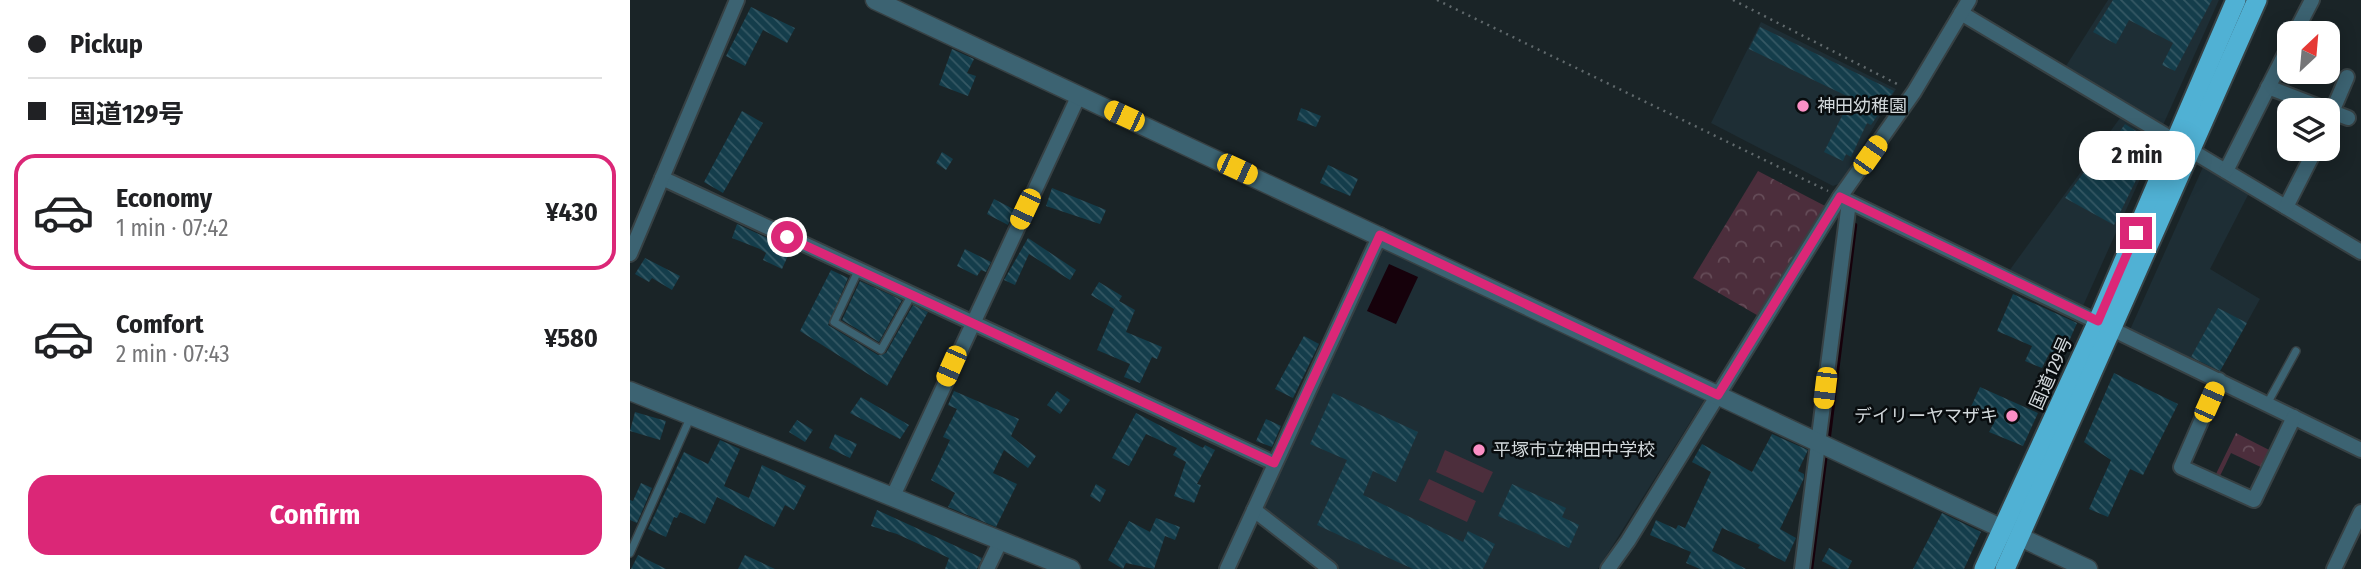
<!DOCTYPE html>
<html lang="en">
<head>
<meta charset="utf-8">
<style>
  :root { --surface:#fff; --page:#f2f2f2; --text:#202124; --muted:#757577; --line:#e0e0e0; --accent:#db2777 }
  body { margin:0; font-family:"Fira Sans Condensed","Noto Sans JP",sans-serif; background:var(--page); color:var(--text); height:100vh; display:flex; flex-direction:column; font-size:26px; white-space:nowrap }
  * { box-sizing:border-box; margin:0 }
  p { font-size:23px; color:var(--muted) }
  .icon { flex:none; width:38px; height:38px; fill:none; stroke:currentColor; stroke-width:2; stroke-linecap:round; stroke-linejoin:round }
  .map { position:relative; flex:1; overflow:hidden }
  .side { display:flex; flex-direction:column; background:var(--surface); width:630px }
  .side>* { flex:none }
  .top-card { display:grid; align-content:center; height:154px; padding:0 28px; background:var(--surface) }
  .needle { width:46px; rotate:26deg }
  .buttons { position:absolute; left:1647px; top:21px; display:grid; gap:14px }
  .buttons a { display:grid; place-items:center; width:63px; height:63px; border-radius:14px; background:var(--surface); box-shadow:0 4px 18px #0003; font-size:35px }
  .end { position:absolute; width:32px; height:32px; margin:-16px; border:9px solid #db2777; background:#fff; box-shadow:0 0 0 4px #fff }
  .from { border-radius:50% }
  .bubble { position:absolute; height:49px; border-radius:21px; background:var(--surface); box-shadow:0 4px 18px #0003; font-size:23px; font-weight:700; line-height:49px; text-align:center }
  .car { position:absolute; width:21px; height:42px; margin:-21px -10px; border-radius:9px; box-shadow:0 0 5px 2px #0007; background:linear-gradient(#f5c518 24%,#345 0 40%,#f5c518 0 76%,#345 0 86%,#f5c518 0) }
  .top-card b { display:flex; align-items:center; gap:24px; height:66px; font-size:26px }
  .top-card b+b { border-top:2px solid var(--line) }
  .top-card i { width:18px; height:18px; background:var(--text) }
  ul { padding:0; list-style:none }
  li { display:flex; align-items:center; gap:21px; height:116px; margin:0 14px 10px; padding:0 14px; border:4px solid transparent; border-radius:21px }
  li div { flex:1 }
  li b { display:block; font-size:26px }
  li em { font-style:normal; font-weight:700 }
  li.current { border-color:var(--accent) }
  li>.icon { width:63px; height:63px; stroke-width:1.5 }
  .primary-button { display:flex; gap:14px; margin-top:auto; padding:14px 28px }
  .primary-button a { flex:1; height:80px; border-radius:21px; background:var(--accent); color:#fff; font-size:28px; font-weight:700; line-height:80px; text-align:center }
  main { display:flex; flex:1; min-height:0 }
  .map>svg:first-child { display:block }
  .built { fill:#1e2e35 }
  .grass { fill:#4c2e3c }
  .park { fill:url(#park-crowns) }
  .water { fill:#16010b }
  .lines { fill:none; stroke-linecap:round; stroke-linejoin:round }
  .stream { stroke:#16010b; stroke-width:4.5 }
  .building { fill:url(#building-back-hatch) }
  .service-casing { stroke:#374144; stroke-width:10 }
  .minor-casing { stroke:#374144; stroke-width:18 }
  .tertiary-casing { stroke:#374144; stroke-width:21 }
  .trunk-casing { stroke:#374144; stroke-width:23 }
  .path { stroke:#60696c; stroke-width:2.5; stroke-dasharray:2 5; stroke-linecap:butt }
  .service { stroke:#3c6372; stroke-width:7 }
  .minor { stroke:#3c6372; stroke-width:14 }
  .tertiary { stroke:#3c6372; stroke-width:18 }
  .trunk { stroke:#50b1d4; stroke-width:19 }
  .route { stroke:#db2777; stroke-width:9 }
  .poi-dot { fill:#fb8fc5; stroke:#080c0e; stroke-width:2.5 }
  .labels { text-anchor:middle; stroke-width:5; stroke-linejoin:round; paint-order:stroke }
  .poi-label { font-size:18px; fill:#d2d8db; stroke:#080c0e; text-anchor:start }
  .street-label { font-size:18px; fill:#d2d8db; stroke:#080c0e }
</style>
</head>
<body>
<main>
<section class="side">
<div class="top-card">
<b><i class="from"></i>Pickup</b>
<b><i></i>国道129号</b>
</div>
<ul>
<li class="current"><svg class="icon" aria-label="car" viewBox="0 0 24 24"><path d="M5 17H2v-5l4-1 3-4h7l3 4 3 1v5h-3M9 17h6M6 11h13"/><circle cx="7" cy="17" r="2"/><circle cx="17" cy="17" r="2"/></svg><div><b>Economy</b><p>1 min · 07:42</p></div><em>¥430</em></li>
<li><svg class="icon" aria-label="car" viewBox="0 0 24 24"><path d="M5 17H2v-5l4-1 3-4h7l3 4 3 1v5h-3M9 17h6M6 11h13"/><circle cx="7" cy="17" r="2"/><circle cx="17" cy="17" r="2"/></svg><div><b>Comfort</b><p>2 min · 07:43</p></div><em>¥580</em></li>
</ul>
<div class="primary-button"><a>Confirm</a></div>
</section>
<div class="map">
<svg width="1731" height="569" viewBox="0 0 1731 569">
  <defs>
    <pattern id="park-crowns" width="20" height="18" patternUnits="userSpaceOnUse" patternTransform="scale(1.75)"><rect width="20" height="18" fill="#4c2e3c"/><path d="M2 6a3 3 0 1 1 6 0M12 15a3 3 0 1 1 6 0" fill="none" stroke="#654c58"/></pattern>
    <pattern id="building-back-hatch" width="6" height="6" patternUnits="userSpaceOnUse" patternTransform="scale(1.75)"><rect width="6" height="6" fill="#143d4b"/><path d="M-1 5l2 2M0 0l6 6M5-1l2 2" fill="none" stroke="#355864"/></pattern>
  </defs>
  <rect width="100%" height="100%" fill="#1a2427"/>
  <g class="built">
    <path d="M1478,0h111l-56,125 -97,-59z"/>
    <path d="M1131,22l135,67 -55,94 -8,3 -122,-63z"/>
    <path d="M1490,118l37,23 -74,165 -74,-35z"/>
    <path d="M1573,167l46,26 -39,76 50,30 -41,74 -90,-41z"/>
    <path d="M758,245l315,150 1,5 -106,169h-259l-77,-58v-11l119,-252z"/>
  </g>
  <g class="grass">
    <path d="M815,450l48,22 -10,21 -47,-21z"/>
    <path d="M799,479l47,22 -9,21 -48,-22z"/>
  </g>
  <g class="park">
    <path d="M1128,171l71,37 -67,110 -69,-40z"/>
    <path d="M1606,433l39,20 -8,17 -36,-17 -12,25 -4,-2z"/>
  </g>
  <path class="water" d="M759,264l29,13 -22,47 -29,-13z"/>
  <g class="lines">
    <g class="stream">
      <path d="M1198,443l27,-218"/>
      <path d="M1181,569l15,-117"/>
    </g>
  </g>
  <g class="building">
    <path d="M1483,0h99l-37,71 -13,-6 11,-22 -44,-23 -13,24 -23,-12z"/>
    <path d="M121,7l44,21 -8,15 -24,-13 -18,36 -19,-10z"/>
    <path d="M1130,27l134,64 -23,34 -4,-2 -16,34 -5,-3 -3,7 -19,-9 27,-54 -102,-49z"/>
    <path d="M322,49l22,10 -7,14 9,3 -8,20 -29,-11z"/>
    <path d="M671,108l20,8 -5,11 -19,-7z"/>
    <path d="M112,111l21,12 -40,70 -19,-11z"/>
    <path d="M1495,124l24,15 -14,28 6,3 -27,55 -49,-27 30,-41 5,3z"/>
    <path d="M312,152l11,7 -7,11 -10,-7z"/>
    <path d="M698,165l30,14 -8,17 -30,-13z"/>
    <path d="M422,188l54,22 -6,14 -54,-18z"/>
    <path d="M364,199l21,11 -7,15 -21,-11z"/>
    <path d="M107,224l54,25 -9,20 -19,-9 3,-7 -6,-4 -28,-11z"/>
    <path d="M398,238l48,32 -6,10 -41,-26 -14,31 -11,-5z"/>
    <path d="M335,249l26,13 -5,10 -5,-2 -4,6 -20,-10z"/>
    <path d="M15,258l35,18 -8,14 -20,-12 -3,4 -14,-8z"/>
    <path d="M201,270l17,8 -20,47 50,30 8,-2 27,-48 15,7 -41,74 -87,-55z"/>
    <path d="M230,281l42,19 -23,42 -37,-22z"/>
    <path d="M469,282l23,14 -3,5 16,9 -9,22 36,15 -5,12 -5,-2 -12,26 -16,-6 6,-13 -33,-14 19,-45 -2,4 -23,-14z"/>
    <path d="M1383,294l64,29 -15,34 -12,-5 -8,16 -17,-7 7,-15 -35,-15z"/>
    <path d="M1588,308l29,15 -27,48 -29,-14z"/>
    <path d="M674,336l15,8 -26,54 -18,-9z"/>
    <path d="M1484,373l64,31 -35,71 -13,-6 -22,48 -19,-8 22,-49 -27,-18z"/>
    <path d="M1350,387l58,26 -15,33 -34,-14 7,-13 -26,-10z"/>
    <path d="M324,391l65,28 -8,17 25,20 -8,12 -24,-18 -11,23 24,11 -21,43 -48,-20 7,-14 -24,-13 19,-40 -7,-3 14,-28 -9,-4z"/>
    <path d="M427,391l13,9 -10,14 -13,-9z"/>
    <path d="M703,393l85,39 -22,50 -23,-11 -10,24 100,47 5,-11 27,13 -12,25h-70l-96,-44 30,-65 -37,-16z"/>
    <path d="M231,397l48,28 -9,14 -50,-26z"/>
    <path d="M5,412l31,9 -6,19 -30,-9z"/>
    <path d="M506,413l67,35 2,-3 10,5 -18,34 4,1 -7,18 -20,-7 12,-34 -13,-7 4,-7 -31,-14 -17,32 -17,-8z"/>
    <path d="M636,419l15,7 -9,21 -16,-6z"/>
    <path d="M167,420l16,10 -8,12 -16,-10z"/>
    <path d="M205,434l22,10 -7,14 -21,-10z"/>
    <path d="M1142,434l36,16 -10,21 6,3v4l-24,51 16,9 -11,24 -27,-14 2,-3 -38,-17 -10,23 34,18h-46l-14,-6 5,-11 -41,-17 6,-15 20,9 2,-4 7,3 26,-56 -19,-10 10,-18 50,28z"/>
    <path d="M90,440l20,9 -16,37 25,12 13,-33 44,21 -12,24 -9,-5 -11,22 -57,-30 -12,27 -25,-12 -3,6 -3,-1 -8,20 -18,-8 36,-77 24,12z"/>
    <path d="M11,483l11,5 -15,35 -7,-3v-20l3,1z"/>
    <path d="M466,484l10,6 -6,12 -10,-6z"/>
    <path d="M882,484l54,24 -4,9 17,8 -10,23 -71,-32z"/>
    <path d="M247,510l105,48 -5,11h-32l4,-11 -52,-24 -26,-8z"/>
    <path d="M1312,513l39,19 -17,37h-51z"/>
    <path d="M526,518l24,9 -5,13 -10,-4 -11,33 -28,-6 -3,6 -15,-9 21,-39 21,11z"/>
    <path d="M1199,548l23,13 -4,8h-11l-15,-8z"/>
    <path d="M8,555l28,14h-35z"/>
    <path d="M115,555l30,14h-37z"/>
  </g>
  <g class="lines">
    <g class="service-casing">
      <g id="service">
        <path d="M228,271l-24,51 47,28 30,-54"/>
        <path d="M1637,404l29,-53"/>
        <path d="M0,553l61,-137"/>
      </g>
    </g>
    <g class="minor-casing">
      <g id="minor">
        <path d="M1331,13l400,239"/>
        <path d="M1665,33l17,-33"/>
        <path d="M1638,87l80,31"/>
        <path d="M1702,112l15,-35"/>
        <path d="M1596,171l63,-125"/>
        <path d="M32,178l612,285"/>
        <path d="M1210,197l521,253"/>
        <path d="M1656,207l27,-53"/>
        <path d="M0,254l107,-254"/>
        <path d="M1589,380l-38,87 73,33 40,-83"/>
        <path d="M263,496l186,-401"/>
        <path d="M624,510l76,59"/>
        <path d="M357,569l14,-29"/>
        <path d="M597,569l153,-334"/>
        <path d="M978,569l20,-28 212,-344 74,-105 55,-92"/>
        <path d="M1172,569l47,-367"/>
        <path d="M1704,569l27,-57"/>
      </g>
    </g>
    <g class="tertiary-casing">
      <g id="tertiary">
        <path d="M245,0l1213,569"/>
        <path d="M0,391l441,178"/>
      </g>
    </g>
    <g class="trunk-casing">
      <g id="trunk">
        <path d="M1354,569l114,-248 138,-321"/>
        <path d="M1375,569l252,-569"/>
      </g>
    </g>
    <g class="path">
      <path d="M807,0l391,191"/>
      <path d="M1103,0l168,86"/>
    </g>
    <use href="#service" class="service"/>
    <use href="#minor" class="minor"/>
    <use href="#tertiary" class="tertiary"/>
    <use href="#trunk" class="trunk"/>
  </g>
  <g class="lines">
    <path class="route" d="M157,237l487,226 106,-228 338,160 122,-198 258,124 38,-88"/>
  </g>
  <g class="poi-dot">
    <circle cx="1173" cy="106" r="7"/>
    <circle cx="1382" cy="416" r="7"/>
    <circle cx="849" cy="450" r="7"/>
  </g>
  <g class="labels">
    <g class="poi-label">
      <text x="1187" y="112">神田幼稚園</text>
      <text x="1368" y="422" text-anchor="end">デイリーヤマザキ</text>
      <text x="863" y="456">平塚市立神田中学校</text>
    </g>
    <g class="street-label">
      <text transform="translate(1421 373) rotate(-66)" y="6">国道129号</text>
    </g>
  </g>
</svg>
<div class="buttons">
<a><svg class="needle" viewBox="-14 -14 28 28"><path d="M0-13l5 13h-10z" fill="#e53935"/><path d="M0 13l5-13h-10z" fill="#757577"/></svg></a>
<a><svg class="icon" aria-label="layers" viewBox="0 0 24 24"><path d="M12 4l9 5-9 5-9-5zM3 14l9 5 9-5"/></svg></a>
</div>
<i class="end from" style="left:157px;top:237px"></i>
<i class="end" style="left:1506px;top:233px"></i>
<div class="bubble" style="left:1449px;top:131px;width:116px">2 min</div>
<i class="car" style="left:494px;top:116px;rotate:295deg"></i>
<i class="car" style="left:1240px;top:155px;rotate:35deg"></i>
<i class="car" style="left:607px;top:169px;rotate:115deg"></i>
<i class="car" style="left:395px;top:209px;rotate:205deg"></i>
<i class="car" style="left:321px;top:366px;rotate:204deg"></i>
<i class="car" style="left:1195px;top:388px;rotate:187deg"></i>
<i class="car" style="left:1579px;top:402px;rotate:24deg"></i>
</div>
</main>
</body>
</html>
